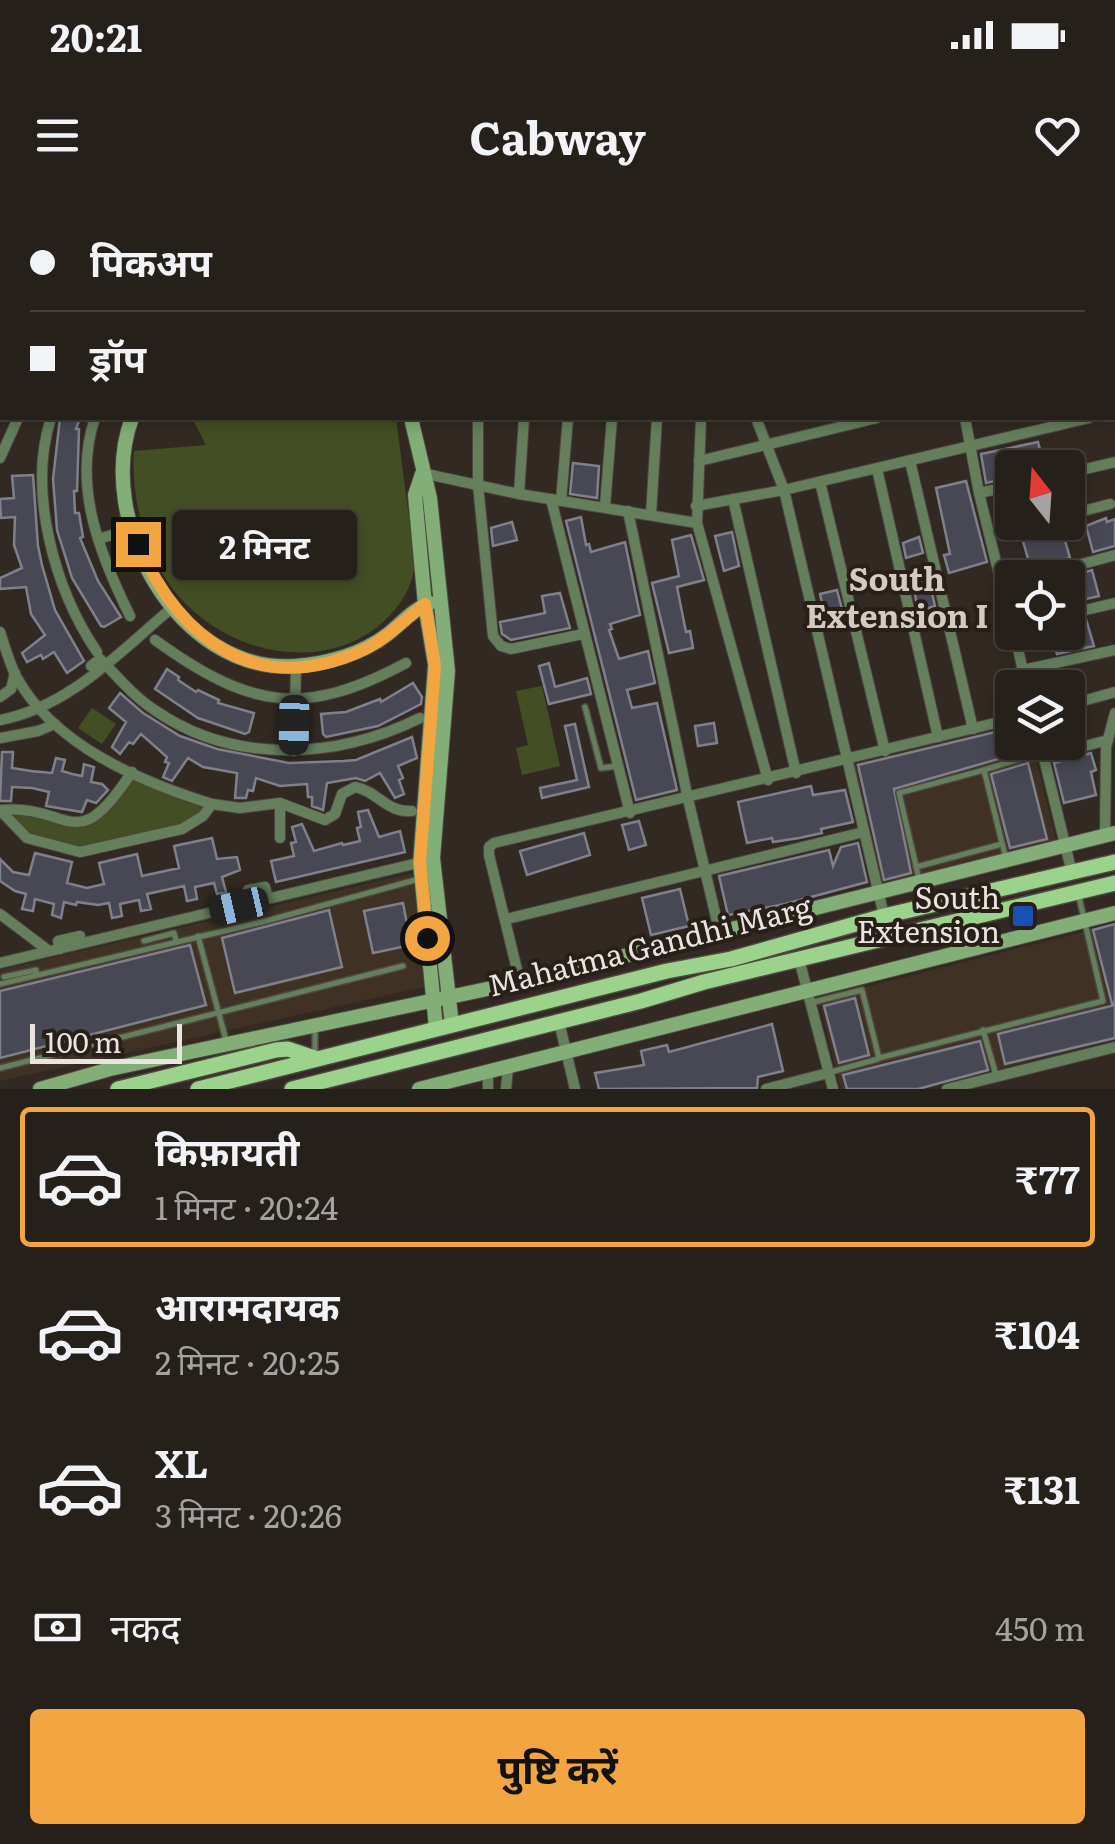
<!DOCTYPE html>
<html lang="hi">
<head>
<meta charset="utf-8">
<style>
  :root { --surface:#26201a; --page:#322d27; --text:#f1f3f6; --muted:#a4a3a2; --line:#423e39; --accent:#f2a540 }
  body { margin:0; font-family:Literata,"Noto Sans Devanagari",serif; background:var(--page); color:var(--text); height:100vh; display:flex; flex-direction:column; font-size:38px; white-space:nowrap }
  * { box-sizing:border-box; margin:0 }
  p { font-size:32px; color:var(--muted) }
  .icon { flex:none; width:55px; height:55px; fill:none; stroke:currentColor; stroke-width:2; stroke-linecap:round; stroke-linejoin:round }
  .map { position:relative; height:889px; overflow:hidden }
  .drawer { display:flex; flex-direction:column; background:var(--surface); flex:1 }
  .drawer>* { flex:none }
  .hud { position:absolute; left:0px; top:0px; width:1115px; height:220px; box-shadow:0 5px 15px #0003,0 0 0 2px var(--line); display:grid; align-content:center; height:220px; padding:0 30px; background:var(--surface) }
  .needle { width:65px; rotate:343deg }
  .fabs { position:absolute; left:995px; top:250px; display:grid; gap:20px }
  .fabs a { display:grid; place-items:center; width:90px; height:90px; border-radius:10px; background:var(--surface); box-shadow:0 5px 15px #0003,0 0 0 2px var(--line); font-size:50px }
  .scale { position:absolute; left:30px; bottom:25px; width:152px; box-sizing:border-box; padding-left:10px; border:5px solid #e9e4df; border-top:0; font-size:28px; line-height:35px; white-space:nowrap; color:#e9e4df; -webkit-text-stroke:8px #282018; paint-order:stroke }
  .end { position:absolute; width:45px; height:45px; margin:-22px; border:12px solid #f2a540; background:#111; box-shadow:0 0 0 5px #111 }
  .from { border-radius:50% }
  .bubble { position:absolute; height:70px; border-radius:10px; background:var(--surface); box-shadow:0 5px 15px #0003,0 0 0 2px var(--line); font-size:32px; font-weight:700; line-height:70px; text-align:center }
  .car { position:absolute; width:30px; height:60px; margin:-30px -15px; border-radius:12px; box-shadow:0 0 8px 2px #0007; background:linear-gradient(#222 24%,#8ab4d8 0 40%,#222 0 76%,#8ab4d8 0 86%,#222 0) }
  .hud b { display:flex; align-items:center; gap:35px; height:95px; font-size:38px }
  .hud b+b { border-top:2px solid var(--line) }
  .hud i { width:25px; height:25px; background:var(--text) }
  ul { padding:18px 0 0; list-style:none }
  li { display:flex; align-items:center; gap:30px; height:140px; margin:0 20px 15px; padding:0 10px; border:5px solid transparent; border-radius:10px }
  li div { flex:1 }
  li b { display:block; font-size:38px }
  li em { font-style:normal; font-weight:700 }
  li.selected { border-color:var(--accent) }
  li>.icon { width:90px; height:90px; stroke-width:1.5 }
  .pay { display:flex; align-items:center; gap:25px; height:110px; padding:0 30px; font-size:38px }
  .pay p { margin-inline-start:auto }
  .cta { display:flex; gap:20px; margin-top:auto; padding:20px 30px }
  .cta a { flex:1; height:115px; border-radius:10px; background:var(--accent); color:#111; font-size:40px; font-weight:700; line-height:115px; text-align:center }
  .status { display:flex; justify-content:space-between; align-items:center; height:70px; padding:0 50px; background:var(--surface); direction:ltr }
  .status svg { height:28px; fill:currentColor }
  header { display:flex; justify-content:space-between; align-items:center; height:130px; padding:0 30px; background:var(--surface); font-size:45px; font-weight:700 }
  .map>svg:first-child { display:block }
  .built { fill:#3f3225 }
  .green { fill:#444e24 }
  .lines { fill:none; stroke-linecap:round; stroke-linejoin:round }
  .stream { stroke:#194c58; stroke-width:2.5 }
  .building { fill:#484854; stroke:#7f808c; stroke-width:2.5 }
  .lane-casing { stroke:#4f4840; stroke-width:8 }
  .street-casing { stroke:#4f4840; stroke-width:12 }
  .secondary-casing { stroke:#4f4840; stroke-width:16 }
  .primary-casing { stroke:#4f4840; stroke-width:18 }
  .highway-casing { stroke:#4f4840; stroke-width:20 }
  .lane { stroke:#657f5d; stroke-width:5 }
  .street { stroke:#657f5d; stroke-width:10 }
  .secondary { stroke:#84ae78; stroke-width:14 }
  .primary { stroke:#9cd38c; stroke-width:15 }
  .highway { stroke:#b1f49f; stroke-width:18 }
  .route { stroke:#f2a540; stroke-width:12 }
  .transit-dot { fill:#1a4fb4; stroke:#282018; stroke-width:4 }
  .labels { text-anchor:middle; stroke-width:8; stroke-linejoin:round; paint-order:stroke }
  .poi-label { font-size:30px; fill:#e9e4df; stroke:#282018; text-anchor:end }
  .street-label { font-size:30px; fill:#e9e4df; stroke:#282018 }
  .neighbourhood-label { font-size:32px; font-weight:bold; fill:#d5cac0; stroke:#282018 }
</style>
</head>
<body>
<div class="status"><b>20:21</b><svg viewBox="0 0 49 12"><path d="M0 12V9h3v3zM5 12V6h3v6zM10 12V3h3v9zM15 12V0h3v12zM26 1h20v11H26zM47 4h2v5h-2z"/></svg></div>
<header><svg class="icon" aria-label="menu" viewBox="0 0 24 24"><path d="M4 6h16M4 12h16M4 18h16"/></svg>Cabway<svg class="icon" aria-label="heart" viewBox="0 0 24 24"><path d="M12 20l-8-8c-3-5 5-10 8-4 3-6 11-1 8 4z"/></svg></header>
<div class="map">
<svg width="1115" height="889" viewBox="0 0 1115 889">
  <rect width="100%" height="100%" fill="#322a22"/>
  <g class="built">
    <path d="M1012,525v17l20,1 24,98 -178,43 -27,-120z"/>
    <path d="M414,673l10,114 -424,94v-111z"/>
    <path d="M1115,724v116l-197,49h-77l-22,-90z"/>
  </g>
  <g class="green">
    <path d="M676,0h167l2,2h-167z"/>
    <path d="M192,218h204l19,147c-4,27 -18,46 -39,63 -64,48 -158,21 -204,-40 -28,-38 -41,-91 -38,-137l72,-6z"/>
    <path d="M542,486l18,80 -38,9 -6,-27 12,-3 -12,-54z"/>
    <path d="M92,508l24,16 -14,20 -24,-16z"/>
    <path d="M134,576l74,31 -28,18 -102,24 -52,-16 -19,-21 75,15 16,-8z"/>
  </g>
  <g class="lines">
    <path class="stream" d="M0,144l2,-4"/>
  </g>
  <g class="building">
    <path d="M60,218h20l-4,11h3l-2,62h-3l1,22h4l4,24 -3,1 18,43 23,36 -17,10 -3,-1 -29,-48 -15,-48 -4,-51z"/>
    <path d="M1038,242l7,26h-33v9l-26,6 -5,-29z"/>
    <path d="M573,263l26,3 -2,32 -27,-4z"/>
    <path d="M33,275l5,71 4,19 13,45 29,51 -17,12 -13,-21 -11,7 -2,-4 -14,7 -5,-9 23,-18 -14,-21 -5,-27 -26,2v-11l22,-10 -8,-23 1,-28 -14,1 -1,-19 14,-1 -2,-22z"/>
    <path d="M966,281l21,81 -38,11 -5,-18 6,-1 -14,-66z"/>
    <path d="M581,317l5,28 3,-1 2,8 34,-10 15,73 -30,9 2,5 -3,1 10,29 29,-8 7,32 -28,7 5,18 25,-5 20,87 -41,10 -70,-279z"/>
    <path d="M1106,318l1,4 8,-3v27l-22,6 -7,-26z"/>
    <path d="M512,322l5,18 -24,6 -2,-18z"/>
    <path d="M1062,330l8,28 -39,11 -9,-31z"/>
    <path d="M732,332l7,34 -15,5 -9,-35z"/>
    <path d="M691,335l13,45 -27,7 9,45 4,-1 3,17 -24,5 -17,-70 27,-7 -7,-36z"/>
    <path d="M919,337l4,16 -17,5 -3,-15z"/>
    <path d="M1092,370l7,26 -13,3 -7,-25z"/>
    <path d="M927,371l8,35 -17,6 -6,-35z"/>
    <path d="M837,390l5,19 -18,3 -4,-18z"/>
    <path d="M560,393l10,35 -59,12 -9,-6 -2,-12 45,-9 -3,-17z"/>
    <path d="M1086,419l8,27 -37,8 -8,-22h19v-9z"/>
    <path d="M549,463l6,24 32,-9 4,16 -42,10 -10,-38z"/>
    <path d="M167,469l12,8 -1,3 18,12 2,-2 21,10 -1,3 36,10 -5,19 -4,2 -47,-16 -43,-29z"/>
    <path d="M413,483l9,14 -1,7 -43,22 -52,11 -3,-3 -2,-20 25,-2 34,-13 1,3z"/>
    <path d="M120,493l23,20 37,23 37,13 72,14 55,-2 12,-1 56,-23 5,21 -19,8 5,12 -4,2 5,14 -9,4 -15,-25 -15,8 -9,-3 -29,5 -4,27 -11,-4v-9h-4l-1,-13 -27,2 -24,-8 -3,13 -5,-1 -2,8h-11l2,-25 -34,-6 -15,-9 -16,23 -9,-4 6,-14 -4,-1 2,-5 -26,-23 -8,10 -4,-2 -9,12 -8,-7 14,-25 -17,-14z"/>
    <path d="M714,523l3,20 -19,3 -3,-20z"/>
    <path d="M575,524l14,63 -47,11 -2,-10 37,-8 -12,-54z"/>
    <path d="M1012,528v14h12l2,9 -132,38 17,84 -27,7 -26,-115z"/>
    <path d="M2,552h11l-1,16 19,3 21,2 4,-15 9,2 -3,11 10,3 10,2 2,-12 10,3 -3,15 11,2 6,6 -12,13 -9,-3 -5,12 -36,-6 3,-14 -17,-4 -20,-1 -1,14h-11z"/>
    <path d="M1091,553l5,17 -5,2 5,23 -32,8 -10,-40z"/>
    <path d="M1028,563l19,76 -37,9 -19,-74z"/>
    <path d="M811,586l2,9 32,-5 8,32 -32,7 1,4 -23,5 -26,4 -1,-4 -25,5 -9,-41z"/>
    <path d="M368,610l11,27 21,-6 5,21 -129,30 -5,-21 23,-5 -3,-13 5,-1 -4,-15 10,-3 12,27 28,-8 1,2 17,-4 -3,-13 4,-1 -3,-15z"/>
    <path d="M639,621l7,24 -17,5 -7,-25z"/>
    <path d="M584,633l6,22 -63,20 -7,-24z"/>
    <path d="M212,638l5,21 20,-2 3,13 -18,7 4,15 -9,2 -3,-11 -19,4 2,12 -10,2 -3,-15 -37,8 4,15 -10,2 -2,-11 -10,2 -9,2 2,12 -10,2 -3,-15 -11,2 -21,-3 -1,3 -12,-3 -3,16 -9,-3 2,-11 -19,-5 -2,12 -11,-2 4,-15 -11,-3 -15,-10v-22l13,13 16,3 6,-22 37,9 -5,21 20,5 17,-4 -5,-21 38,-9 5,22 37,-8 -5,-22z"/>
    <path d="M858,643l9,39 -82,22 -57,11 -9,-39 110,-26 4,16 8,-19z"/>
    <path d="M680,689l9,37 -38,9 -9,-37z"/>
    <path d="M403,703l8,42 -38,8 -9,-42z"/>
    <path d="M329,710l13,57 -107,26 -13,-55z"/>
    <path d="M1115,724v79l-3,1 -19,-74z"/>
    <path d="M190,745l16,60 -206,53v-67z"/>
    <path d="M855,798l14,57 -30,8 -15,-57z"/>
    <path d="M1115,805v33l-110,26 -7,-30z"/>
    <path d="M772,824l11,47 -25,6 -1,11 -158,1 -4,-16 49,-8 -3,-14 26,-6 2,7z"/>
    <path d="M980,841l8,29 -70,19h-71l-4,-14z"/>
  </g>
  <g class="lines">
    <g class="lane-casing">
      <g id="lane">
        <path d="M194,2l2,-2"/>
        <path d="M585,507l16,61 17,-2"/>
        <path d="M984,570l58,-18"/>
        <path d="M916,667l86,-23"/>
        <path d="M919,679l-20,-86 85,-23 22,89"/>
        <path d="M198,736l29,108"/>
        <path d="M144,741l30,-8 2,8"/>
        <path d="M4,777l32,-7 1,5"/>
        <path d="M0,784l266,-63 153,-42"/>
        <path d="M810,803l52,-13 17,68 224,-57 -24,-104"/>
        <path d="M983,830l13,45"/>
        <path d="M315,855v-29"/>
        <path d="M0,868l403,-102"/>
        <path d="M831,872l47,-13"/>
      </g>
    </g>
    <g class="street-casing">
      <g id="street">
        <path d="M453,0v2"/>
        <path d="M572,0l2,2"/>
        <path d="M617,0l2,2"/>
        <path d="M663,0l1,2"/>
        <path d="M846,0l1,2"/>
        <path d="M887,0l2,2"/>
        <path d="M945,0l3,2"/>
        <path d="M509,2v-2"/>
        <path d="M1112,136h3"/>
        <path d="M1112,212h3"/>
        <path d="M51,218c-24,74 4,172 46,234"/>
        <path d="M95,218c-23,67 5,137 35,198"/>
        <path d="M478,218v67l15,151 8,10 10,3 72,-15"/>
        <path d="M701,218l-4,105 71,257"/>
        <path d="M756,218l28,72 100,426"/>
        <path d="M965,218l14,75 33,134"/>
        <path d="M0,258l18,-40"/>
        <path d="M699,261l178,-43"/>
        <path d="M910,261l63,268"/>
        <path d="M877,269l61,268"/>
        <path d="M422,273l97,21 178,29"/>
        <path d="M1068,273l47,-11"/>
        <path d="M820,282l65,269"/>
        <path d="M979,293l33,-7"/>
        <path d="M519,294l5,-76"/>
        <path d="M551,299l79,314"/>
        <path d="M733,299l63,274"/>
        <path d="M561,301l7,-83"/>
        <path d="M605,306l7,-88"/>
        <path d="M696,306l88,-16 305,-72"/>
        <path d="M628,311l60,288 32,135"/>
        <path d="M651,314l6,-96"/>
        <path d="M1068,315l42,-11"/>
        <path d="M990,334l46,-12"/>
        <path d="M98,339l35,-10"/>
        <path d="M1031,378l84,-23"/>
        <path d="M1068,414l47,-11"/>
        <path d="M0,432c5,15 9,30 16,44 37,69 125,106 196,128l-9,12 -21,13 -102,23 -53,-14 -27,-28"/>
        <path d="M1014,432l13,56"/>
        <path d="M155,440c93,67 147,79 251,23"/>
        <path d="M91,466l9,-7c18,18 34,38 56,52 79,54 181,48 264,7"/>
        <path d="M1023,470l92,-20"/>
        <path d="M0,497l11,-8 4,-16"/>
        <path d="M1068,505l47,-13"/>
        <path d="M0,520c70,-13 120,-69 173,-113"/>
        <path d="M0,538l38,-7 17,-7"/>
        <path d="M1040,542l32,131"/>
        <path d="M294,551l2,-85"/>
        <path d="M1043,557l65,-17"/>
        <path d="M280,603v35"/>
        <path d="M212,604l28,4 40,-5 45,17 10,-6 7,-20 13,-7c23,4 31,26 57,24"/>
        <path d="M1,610c72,-6 73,50 131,-38"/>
        <path d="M1105,635l1,-88 9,-34"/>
        <path d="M248,690l17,-3 3,12"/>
        <path d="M0,714l49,37"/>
        <path d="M507,719l357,-87"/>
        <path d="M60,749l-2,-8 22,-5"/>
        <path d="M799,759l34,130"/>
        <path d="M0,763l422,-101"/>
        <path d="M520,782l-31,-127v-8l5,-4 518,-124"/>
        <path d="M559,822l16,67"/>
        <path d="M488,873v16"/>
        <path d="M506,889l2,-21"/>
        <path d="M766,889l62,-16"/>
        <path d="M947,889l168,-42"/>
      </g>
    </g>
    <g class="secondary-casing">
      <g id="secondary">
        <path d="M34,2l2,-2"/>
        <path d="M48,2l2,-2"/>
        <path d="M117,2l2,-2"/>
        <path d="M0,62l2,-5"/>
        <path d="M132,218c-38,102 46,256 163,248 32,-2 67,-12 93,-32 14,-11 25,-25 42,-31"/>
        <path d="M411,218l19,80 18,173 -15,187 19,167"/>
        <path d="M422,274l-7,21 10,110 10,60 -15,198 16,165"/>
        <path d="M40,889l70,-20 410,-87 595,-149"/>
        <path d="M419,889l696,-176"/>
      </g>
    </g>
    <g class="primary-casing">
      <g id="primary">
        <path d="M118,889l158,-39 12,-1 27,9"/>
        <path d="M198,889l469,-118 64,-12 153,-43 231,-54"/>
        <path d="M292,889l349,-88 63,-19 411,-99"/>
      </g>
    </g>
    <g class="highway-casing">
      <g id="highway">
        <path d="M74,2l2,-2"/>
        <path d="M90,2l2,-2"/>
        <path d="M0,102l2,-3"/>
        <path d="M0,124l2,-3"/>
      </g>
    </g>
    <use href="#lane" class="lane"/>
    <use href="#street" class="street"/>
    <use href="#secondary" class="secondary"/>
    <use href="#primary" class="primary"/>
    <use href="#highway" class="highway"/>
  </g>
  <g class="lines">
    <path class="route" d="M138,344c42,96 119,155 225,106 23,-11 41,-30 62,-46l10,62 -15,196 7,76"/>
  </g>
  <rect class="transit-dot" x="1011" y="704" width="24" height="24" rx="5"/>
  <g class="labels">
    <g class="poi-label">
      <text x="1000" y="709">South<tspan x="1000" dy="34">Extension</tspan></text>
    </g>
    <g class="street-label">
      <text transform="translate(650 747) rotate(-14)" y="10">Mahatma Gandhi Marg</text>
    </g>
    <g class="neighbourhood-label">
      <text x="897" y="391">South<tspan x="897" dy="37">Extension I</tspan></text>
    </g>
  </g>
</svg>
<div class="fabs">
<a><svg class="needle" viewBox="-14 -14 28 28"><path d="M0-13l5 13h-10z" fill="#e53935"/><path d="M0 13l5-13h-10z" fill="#a4a3a2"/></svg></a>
<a><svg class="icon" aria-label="locate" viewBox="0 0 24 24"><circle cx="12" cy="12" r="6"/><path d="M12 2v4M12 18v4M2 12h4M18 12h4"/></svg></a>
<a><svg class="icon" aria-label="layers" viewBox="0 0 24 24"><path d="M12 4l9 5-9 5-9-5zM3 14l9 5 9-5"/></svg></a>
</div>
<div class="scale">100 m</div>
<i class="end from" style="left:427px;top:738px"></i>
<i class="end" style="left:138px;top:344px"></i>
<div class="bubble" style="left:172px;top:310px;width:185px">2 मिनट</div>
<i class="car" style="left:294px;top:525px;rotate:181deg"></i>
<i class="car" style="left:239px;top:706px;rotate:257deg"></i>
<div class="hud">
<b><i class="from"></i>पिकअप</b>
<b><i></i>ड्रॉप</b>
</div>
</div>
<section class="drawer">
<ul>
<li class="selected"><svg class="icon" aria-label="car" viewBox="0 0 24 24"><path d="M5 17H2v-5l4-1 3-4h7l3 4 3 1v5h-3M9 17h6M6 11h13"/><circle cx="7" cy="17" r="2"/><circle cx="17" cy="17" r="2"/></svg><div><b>किफ़ायती</b><p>1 मिनट · 20:24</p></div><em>₹77</em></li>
<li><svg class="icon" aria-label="car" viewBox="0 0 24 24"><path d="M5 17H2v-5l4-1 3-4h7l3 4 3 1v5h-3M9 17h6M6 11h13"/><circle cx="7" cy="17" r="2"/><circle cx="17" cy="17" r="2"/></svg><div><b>आरामदायक</b><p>2 मिनट · 20:25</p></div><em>₹104</em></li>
<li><svg class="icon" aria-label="car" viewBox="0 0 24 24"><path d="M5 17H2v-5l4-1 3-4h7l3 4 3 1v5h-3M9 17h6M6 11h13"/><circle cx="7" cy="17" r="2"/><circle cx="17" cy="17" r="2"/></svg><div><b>XL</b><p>3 मिनट · 20:26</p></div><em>₹131</em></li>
</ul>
<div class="pay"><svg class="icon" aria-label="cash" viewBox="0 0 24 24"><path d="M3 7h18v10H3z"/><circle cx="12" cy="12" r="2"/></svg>नकद<p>450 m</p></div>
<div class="cta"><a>पुष्टि करें</a></div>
</section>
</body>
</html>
